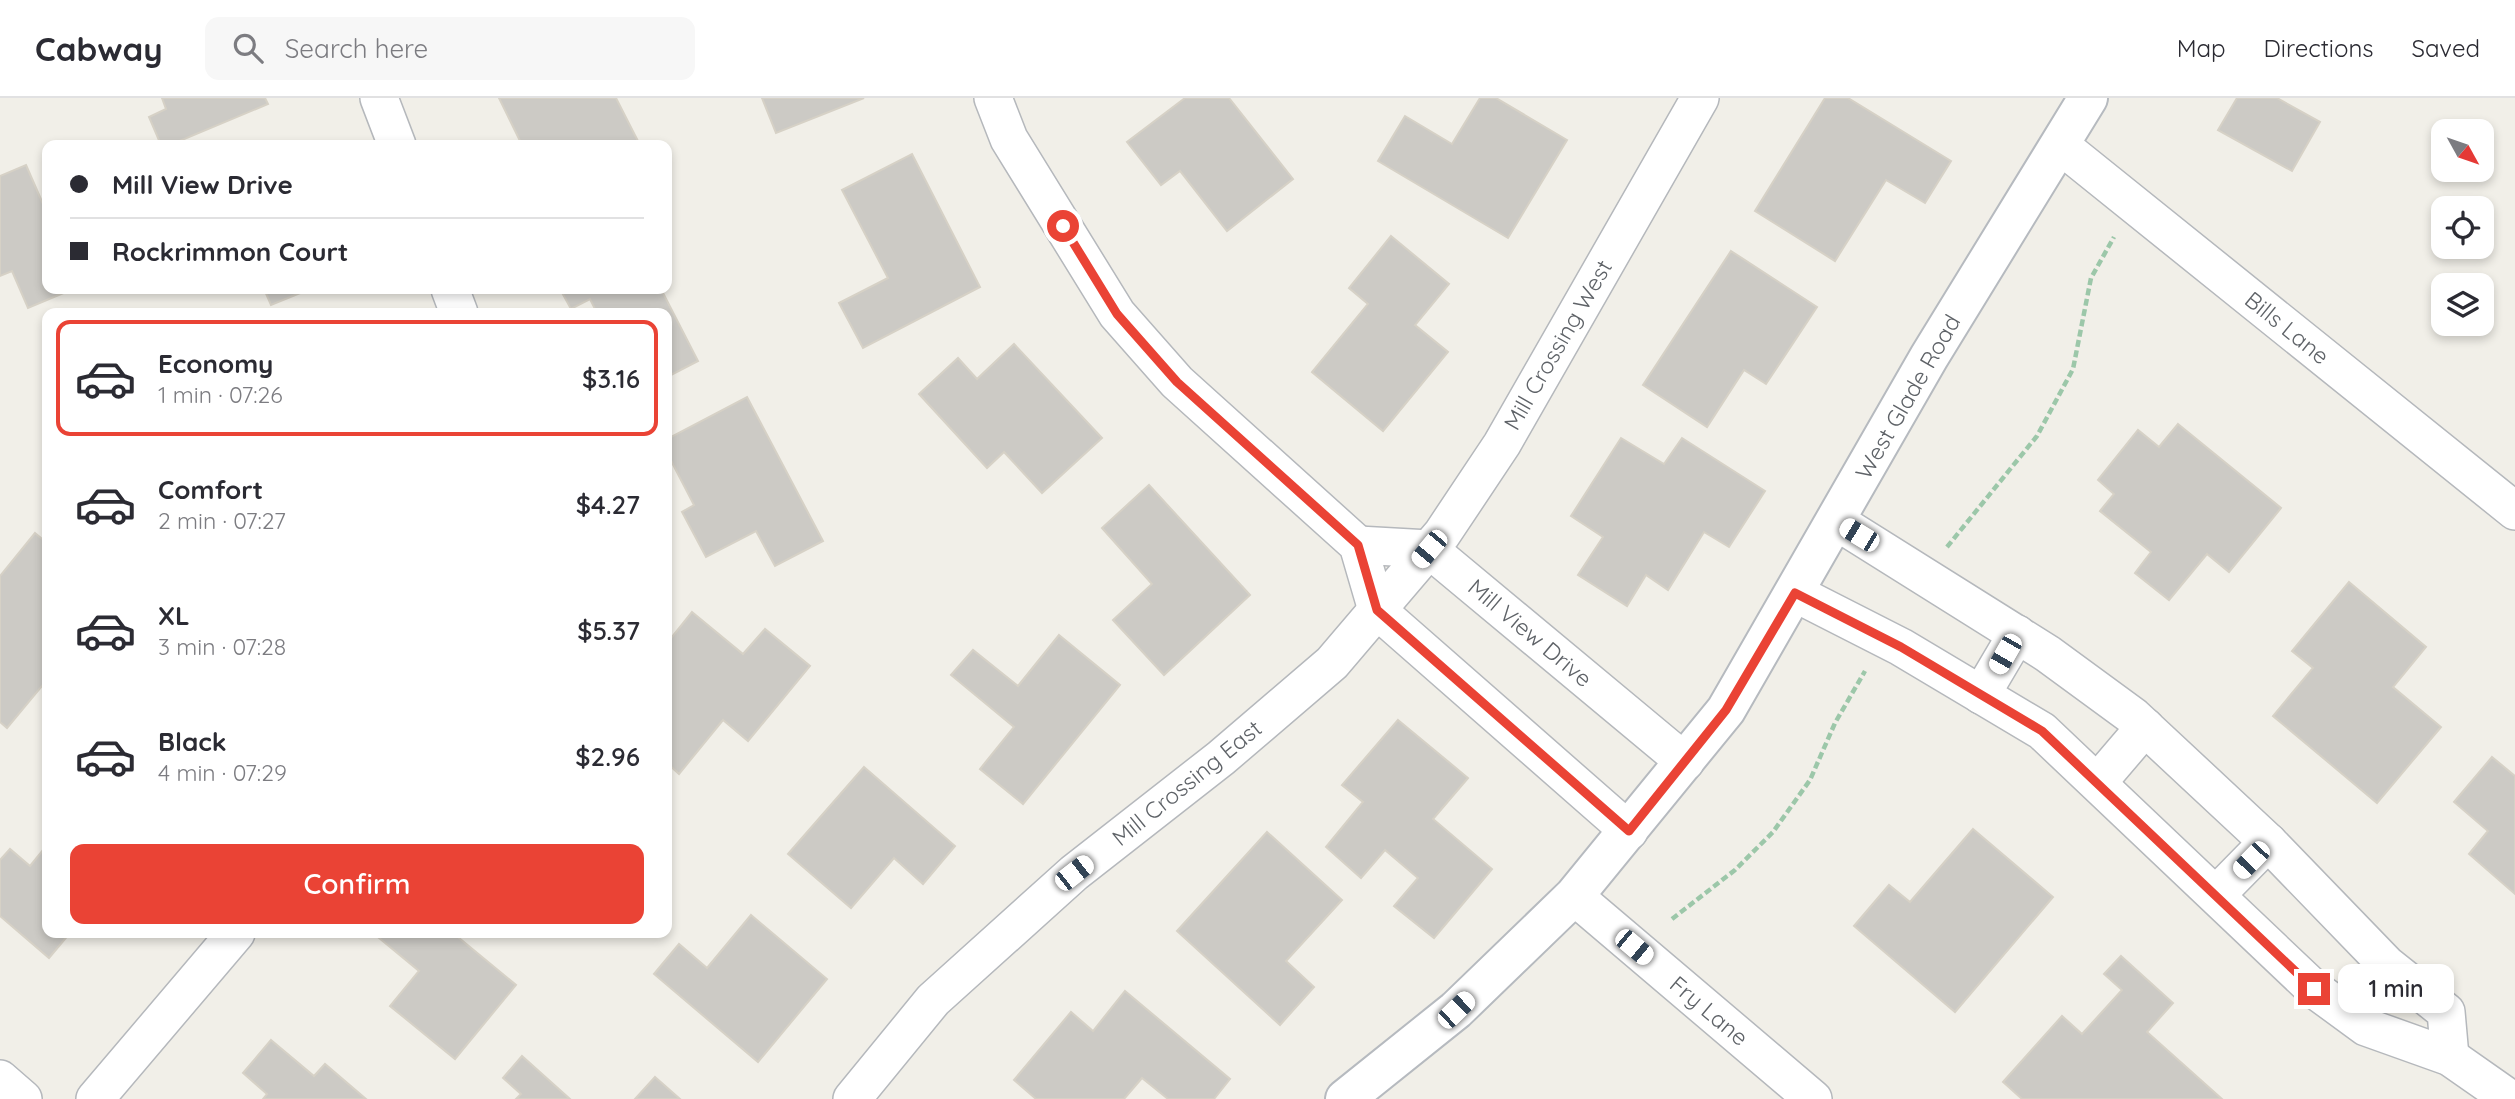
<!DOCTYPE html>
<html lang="en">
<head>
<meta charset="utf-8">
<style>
  :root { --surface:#fff; --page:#f7f7f7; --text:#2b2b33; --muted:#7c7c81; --line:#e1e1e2; --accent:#ea4335 }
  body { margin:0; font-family:Quicksand,sans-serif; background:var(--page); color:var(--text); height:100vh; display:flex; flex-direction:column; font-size:26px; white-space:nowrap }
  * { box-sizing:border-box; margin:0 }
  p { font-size:23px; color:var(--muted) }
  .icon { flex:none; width:38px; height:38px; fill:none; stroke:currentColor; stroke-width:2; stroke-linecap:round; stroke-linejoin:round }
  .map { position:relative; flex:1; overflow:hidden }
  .side { position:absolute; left:42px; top:210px; width:630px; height:630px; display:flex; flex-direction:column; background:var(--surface); border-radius:14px; box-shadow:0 4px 10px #0003 }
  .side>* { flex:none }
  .top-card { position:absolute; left:42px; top:42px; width:630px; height:154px; border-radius:14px; box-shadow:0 4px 10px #0003; display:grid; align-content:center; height:154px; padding:0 28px; background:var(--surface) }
  .needle { width:46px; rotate:130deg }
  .controls { position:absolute; left:2431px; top:21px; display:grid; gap:14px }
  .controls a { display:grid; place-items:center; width:63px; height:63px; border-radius:14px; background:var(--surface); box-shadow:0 4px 10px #0003; font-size:35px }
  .end { position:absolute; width:32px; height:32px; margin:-16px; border:9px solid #ea4335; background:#fff; box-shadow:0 0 0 4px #fff }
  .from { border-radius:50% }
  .bubble { position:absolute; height:49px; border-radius:14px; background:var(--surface); box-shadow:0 4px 10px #0003; font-size:23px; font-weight:600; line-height:49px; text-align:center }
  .car { position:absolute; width:21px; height:42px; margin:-21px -10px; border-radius:9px; box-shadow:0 0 5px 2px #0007; background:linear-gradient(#fff 24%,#345 0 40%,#fff 0 76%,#345 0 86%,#fff 0) }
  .top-card b { display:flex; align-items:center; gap:24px; height:66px; font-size:26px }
  .top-card b+b { border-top:2px solid var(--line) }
  .top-card i { width:18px; height:18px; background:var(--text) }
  ul { padding:12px 0 0; list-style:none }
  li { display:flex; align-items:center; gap:21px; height:116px; margin:0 14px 10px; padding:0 14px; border:4px solid transparent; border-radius:14px }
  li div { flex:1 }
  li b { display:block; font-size:26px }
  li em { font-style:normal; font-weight:600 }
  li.current { border-color:var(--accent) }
  li>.icon { width:63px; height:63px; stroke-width:1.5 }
  .action { display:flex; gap:14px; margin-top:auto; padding:14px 28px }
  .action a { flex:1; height:80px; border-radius:14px; background:var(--accent); color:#fff; font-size:28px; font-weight:600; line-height:80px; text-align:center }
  header { display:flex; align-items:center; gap:42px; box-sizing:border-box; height:98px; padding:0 35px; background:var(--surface); border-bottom:2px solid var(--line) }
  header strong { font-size:33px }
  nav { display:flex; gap:38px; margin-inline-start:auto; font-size:24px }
  .search { width:490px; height:63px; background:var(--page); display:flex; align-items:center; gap:18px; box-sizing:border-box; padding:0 24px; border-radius:14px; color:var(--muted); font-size:26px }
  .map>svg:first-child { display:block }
  .building { fill:#cccac5; stroke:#d6d1c6; stroke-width:2 }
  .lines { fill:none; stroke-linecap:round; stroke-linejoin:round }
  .minor-casing { stroke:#b5b8bc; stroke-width:40 }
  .secondary-casing { stroke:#b6babf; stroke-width:42 }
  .path { stroke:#9cc7a9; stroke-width:4.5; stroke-dasharray:7 3.5; stroke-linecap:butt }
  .minor { stroke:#fff; stroke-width:37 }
  .secondary { stroke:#fff; stroke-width:38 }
  .route { stroke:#ea4335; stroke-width:9 }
  .labels { text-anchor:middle; stroke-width:6; stroke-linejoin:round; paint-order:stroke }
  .street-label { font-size:23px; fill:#5f6368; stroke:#fff }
</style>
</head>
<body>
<header>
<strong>Cabway</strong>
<div class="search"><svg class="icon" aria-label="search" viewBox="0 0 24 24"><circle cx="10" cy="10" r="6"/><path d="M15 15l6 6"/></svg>Search here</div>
<nav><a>Map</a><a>Directions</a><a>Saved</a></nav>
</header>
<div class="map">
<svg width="2515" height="1001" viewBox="0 0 2515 1001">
  <rect width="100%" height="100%" fill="#f1efe8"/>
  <g class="building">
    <path d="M162,0h103l3,6 -98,41h-9l-12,-28 17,-8z"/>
    <path d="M499,0h117l24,47h-44l-2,-3 -7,3h-65z"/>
    <path d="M762,0h102l-88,35z"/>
    <path d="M1185,0h44l64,81 -66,52 -47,-60 -19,14 -34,-43z"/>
    <path d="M1480,0h16l71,42 -59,98 -130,-77 27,-45 47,28z"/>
    <path d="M1825,0h23l103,63 -26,42 -39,-23 -51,81 -80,-50z"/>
    <path d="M2237,0h40l43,24 -28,49 -74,-41z"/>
    <path d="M912,56l68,133 -117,61 -24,-45 49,-25 -46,-88z"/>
    <path d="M26,67l21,48v76h26l-45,19 -16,-37 -12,5v-100z"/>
    <path d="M1391,138l58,48 -34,41 33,27 -65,79 -71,-59 56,-68 -19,-16z"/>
    <path d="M1731,153l86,56 -51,77 -22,-14 -37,57 -64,-42z"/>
    <path d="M264,191h46l-39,16z"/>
    <path d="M560,191h101l37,72 -31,16v-64h-70l-7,-14 -19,10z"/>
    <path d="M1014,246l88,94 -60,55 -38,-41 -17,16 -68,-74 39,-36 19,21z"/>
    <path d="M747,299l76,144 -48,25 -19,-35 -50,26 -24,-45 12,-7 -27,-52v-14z"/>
    <path d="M2178,326l103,84 -52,64 -22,-18 -38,46 -34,-27 16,-21 -51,-41 14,-17 -16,-14 40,-50 21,17z"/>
    <path d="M1621,340l43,26 18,-26 83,53 -36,56 -25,-15 -36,58 -22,-15 -19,31 -49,-31 25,-38 -32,-21z"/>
    <path d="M1149,387l101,110 -86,80 -51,-55 39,-36 -50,-56z"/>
    <path d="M35,435l12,10v84l-3,4 3,3v46l-40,48 -7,-6v-146z"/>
    <path d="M2349,484l77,65 -33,40 48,40 -64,76 -104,-87 40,-48 -21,-17z"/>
    <path d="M692,514l51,42 22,-25 45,37 -62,75 -25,-21 -44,54 -12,-11v-120z"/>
    <path d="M1059,537l61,50 -97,119 -43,-35 34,-42 -63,-52 22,-25 45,36z"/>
    <path d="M1398,622l70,58 -35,41 59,50 -58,69 -40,-32 24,-28 -33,-28 -24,28 -35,-31 37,-45 -21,-17z"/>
    <path d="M2492,659l23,19v118l-46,-40 19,-23 -34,-29z"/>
    <path d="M864,669l91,79 -32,38 -29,-26 -43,50 -63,-54z"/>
    <path d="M1973,731l80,68 -98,115 -101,-86 35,-41 21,17z"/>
    <path d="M1267,734l75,68 -56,61 28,26 -34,38 -103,-94z"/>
    <path d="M47,747v88h23l-21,25 -49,-42v-56l10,-11 20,17z"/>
    <path d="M751,817l76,64 -69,83 -104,-88 25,-30 28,24z"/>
    <path d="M373,835h80l63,52 -61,74 -65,-53 29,-35z"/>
    <path d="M2121,858l52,47 -26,29 75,67h-200l-19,-17 59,-66 20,18 40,-44 -18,-16z"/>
    <path d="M1125,893l105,88 -16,20h-46l-26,-21 -18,21h-88l-22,-19 57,-68 22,19z"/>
    <path d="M271,942l43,36 11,-12 41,35h-103l4,-5 -24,-21z"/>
    <path d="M522,958l48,43h-54l5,-5 -18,-16z"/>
    <path d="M655,979l25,22h-45z"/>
  </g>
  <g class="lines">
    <g class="minor-casing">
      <g id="minor">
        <path d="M379,0l18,47"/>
        <path d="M993,0l16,41 108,175 60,68 181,163 19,65 252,221"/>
        <path d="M2060,47l455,366"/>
        <path d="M450,191l9,24"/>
        <path d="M1836,423l212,133 86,63 134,125 119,123 59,47 4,45"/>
        <path d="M1358,447l71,4 256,213"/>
        <path d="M1795,495l106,54 141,84 272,258 52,38 84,30 60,42"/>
        <path d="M1981,597l36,-61"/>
        <path d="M2098,684l47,-55"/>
        <path d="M2216,797l52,-53"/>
        <path d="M1574,798l239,203"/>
        <path d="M0,981l23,20"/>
        <path d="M95,1001l141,-166"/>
        <path d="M852,1001l81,-99 141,-127 147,-115 111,-95 69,-81 41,-48 60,-90 198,-346"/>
      </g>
    </g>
    <g class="secondary-casing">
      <path id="secondary" d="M1345,1001l111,-89 118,-114 152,-186 203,-353 159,-259"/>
    </g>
    <g class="path">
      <path d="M1947,449l90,-111 36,-67 18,-91 23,-41"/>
      <path d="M1672,821l63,-49 38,-38 37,-52 25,-57 30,-52"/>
    </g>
    <use href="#minor" class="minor"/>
    <use href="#secondary" class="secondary"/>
  </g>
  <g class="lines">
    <path class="route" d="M1063,128l54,88 60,68 181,163 19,65 252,221 97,-121 69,-117 106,54 141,84 272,258"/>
  </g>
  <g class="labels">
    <g class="street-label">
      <text transform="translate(2287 230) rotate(39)" y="8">Bills Lane</text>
      <text transform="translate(1558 247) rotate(-60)" y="8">Mill Crossing West</text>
      <text transform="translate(1908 299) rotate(-60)" y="8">West Glade Road</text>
      <text transform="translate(1530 535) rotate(40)" y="8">Mill View Drive</text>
      <text transform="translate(1187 685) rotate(-39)" y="8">Mill Crossing East</text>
      <text transform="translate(1709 913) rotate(40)" y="8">Fry Lane</text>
    </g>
  </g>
</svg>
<div class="controls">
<a><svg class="needle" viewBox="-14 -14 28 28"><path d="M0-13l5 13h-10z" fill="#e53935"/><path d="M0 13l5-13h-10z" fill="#7c7c81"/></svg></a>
<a><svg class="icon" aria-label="locate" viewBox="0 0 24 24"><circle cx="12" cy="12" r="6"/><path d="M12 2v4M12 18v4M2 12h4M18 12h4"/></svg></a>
<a><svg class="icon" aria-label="layers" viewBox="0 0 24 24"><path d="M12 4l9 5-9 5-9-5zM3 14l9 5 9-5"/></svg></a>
</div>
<i class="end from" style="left:1063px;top:128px"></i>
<i class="end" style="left:2314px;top:891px"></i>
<div class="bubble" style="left:2338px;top:866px;width:116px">1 min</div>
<i class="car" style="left:1859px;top:437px;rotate:301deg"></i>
<i class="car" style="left:1429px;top:451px;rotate:220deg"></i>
<i class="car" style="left:2005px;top:556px;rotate:210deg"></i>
<i class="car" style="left:2251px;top:762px;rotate:224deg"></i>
<i class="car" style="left:1074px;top:775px;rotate:52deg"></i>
<i class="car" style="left:1634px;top:849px;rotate:130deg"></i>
<i class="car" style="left:1456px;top:912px;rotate:46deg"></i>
<div class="top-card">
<b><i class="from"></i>Mill View Drive</b>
<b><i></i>Rockrimmon Court</b>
</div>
<section class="side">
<ul>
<li class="current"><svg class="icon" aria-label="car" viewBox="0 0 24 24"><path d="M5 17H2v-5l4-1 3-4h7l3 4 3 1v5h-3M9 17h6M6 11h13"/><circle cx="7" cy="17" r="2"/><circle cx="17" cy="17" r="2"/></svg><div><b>Economy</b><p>1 min · 07:26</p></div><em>$3.16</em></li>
<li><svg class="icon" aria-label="car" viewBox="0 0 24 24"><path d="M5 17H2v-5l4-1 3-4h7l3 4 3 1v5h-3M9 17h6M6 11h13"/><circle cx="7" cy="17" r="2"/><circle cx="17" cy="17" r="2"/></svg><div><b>Comfort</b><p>2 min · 07:27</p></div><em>$4.27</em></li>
<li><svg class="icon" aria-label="car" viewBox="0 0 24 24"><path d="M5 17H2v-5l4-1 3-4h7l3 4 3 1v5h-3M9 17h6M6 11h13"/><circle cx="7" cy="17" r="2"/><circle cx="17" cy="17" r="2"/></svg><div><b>XL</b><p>3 min · 07:28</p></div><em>$5.37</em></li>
<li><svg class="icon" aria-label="car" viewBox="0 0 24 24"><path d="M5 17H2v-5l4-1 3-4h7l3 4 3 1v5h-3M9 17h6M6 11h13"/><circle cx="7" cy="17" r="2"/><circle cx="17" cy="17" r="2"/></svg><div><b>Black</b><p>4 min · 07:29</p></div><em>$2.96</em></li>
</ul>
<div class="action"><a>Confirm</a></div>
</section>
</div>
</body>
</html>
